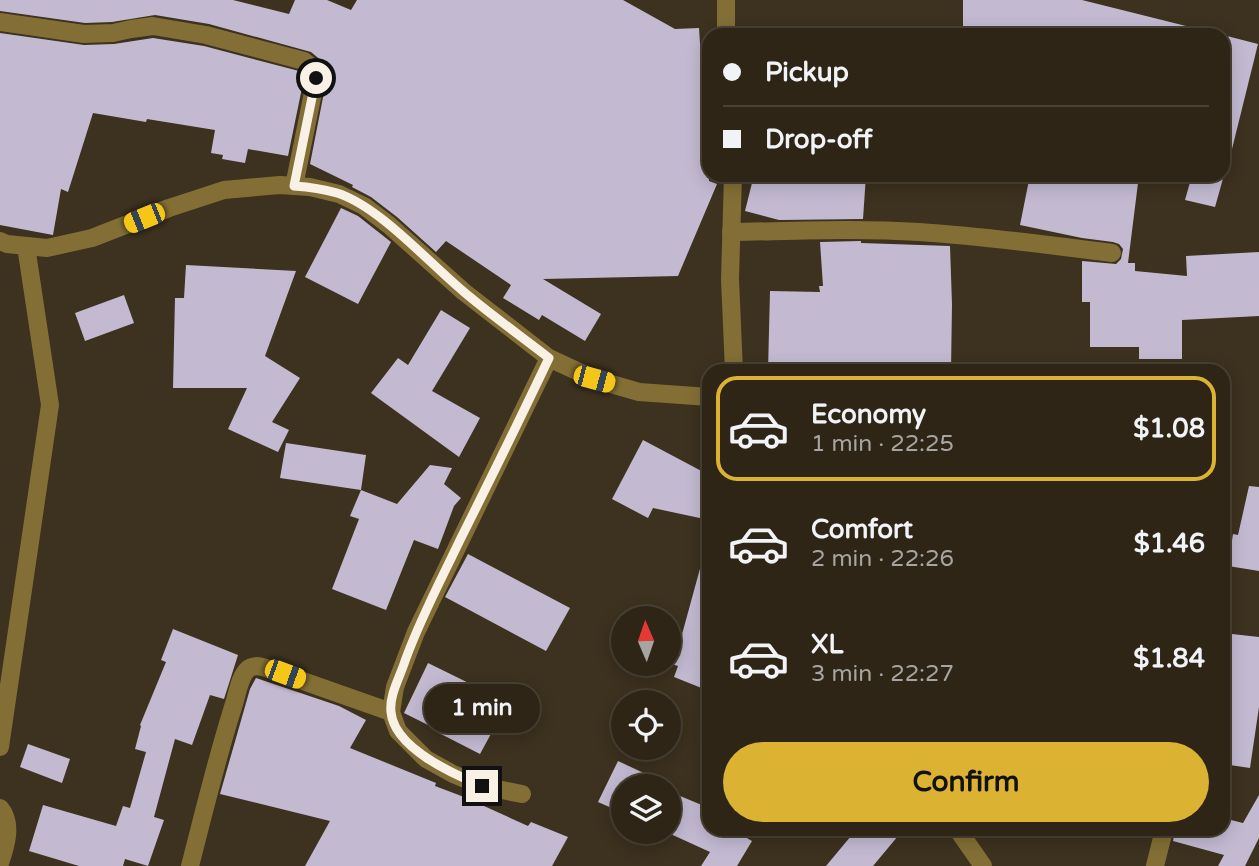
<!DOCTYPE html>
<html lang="en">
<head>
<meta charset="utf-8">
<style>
  :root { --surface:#2e2517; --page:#3a3124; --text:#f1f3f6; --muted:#a7a5a1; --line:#494236; --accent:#dcb233 }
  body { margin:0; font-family:"Varela Round",sans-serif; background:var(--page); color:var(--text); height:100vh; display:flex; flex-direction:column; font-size:26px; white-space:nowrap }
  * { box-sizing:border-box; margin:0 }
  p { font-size:23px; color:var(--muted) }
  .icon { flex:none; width:38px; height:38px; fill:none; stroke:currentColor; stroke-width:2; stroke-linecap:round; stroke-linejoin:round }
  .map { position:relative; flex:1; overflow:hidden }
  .panel { position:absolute; left:702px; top:364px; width:528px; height:472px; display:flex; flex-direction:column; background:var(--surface); border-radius:21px; box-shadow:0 4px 18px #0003,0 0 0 2px var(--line) }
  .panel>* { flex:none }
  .banner { position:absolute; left:702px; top:28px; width:528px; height:154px; border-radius:21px; box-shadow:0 4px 18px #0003,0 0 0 2px var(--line); display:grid; align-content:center; height:154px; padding:0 21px; background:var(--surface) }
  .needle { width:46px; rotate:358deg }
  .fabs { position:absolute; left:611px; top:606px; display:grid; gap:14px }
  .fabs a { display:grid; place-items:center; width:70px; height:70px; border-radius:50%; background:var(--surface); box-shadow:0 4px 18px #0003,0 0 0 2px var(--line); font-size:35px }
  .end { position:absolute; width:32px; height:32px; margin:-16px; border:9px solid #f9f1e6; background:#111; box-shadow:0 0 0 4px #111 }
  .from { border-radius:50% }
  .bubble { position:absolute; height:49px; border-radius:24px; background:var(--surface); box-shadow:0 4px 18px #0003,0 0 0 2px var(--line); font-size:23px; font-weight:700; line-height:49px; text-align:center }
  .car { position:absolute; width:21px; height:42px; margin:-21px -10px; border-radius:9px; box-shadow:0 0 5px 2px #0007; background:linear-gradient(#f5c518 24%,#345 0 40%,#f5c518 0 76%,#345 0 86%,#f5c518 0) }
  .banner b { display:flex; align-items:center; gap:24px; height:66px; font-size:26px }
  .banner b+b { border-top:2px solid var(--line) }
  .banner i { width:18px; height:18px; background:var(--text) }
  ul { padding:12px 0 0; list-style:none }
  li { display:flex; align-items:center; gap:21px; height:105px; margin:0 14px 10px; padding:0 7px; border:4px solid transparent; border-radius:21px }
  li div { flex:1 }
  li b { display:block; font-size:26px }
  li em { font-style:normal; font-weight:700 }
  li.on { border-color:var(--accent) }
  li>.icon { width:63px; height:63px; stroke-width:1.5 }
  .action { display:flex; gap:14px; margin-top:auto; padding:14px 21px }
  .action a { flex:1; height:80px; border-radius:42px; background:var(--accent); color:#111; font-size:28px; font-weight:700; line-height:80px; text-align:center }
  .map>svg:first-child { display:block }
  .building { fill:#c3bad2 }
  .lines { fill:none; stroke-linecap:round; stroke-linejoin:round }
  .minor { stroke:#836f36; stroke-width:18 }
  .route { stroke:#f9f1e6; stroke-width:9 }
</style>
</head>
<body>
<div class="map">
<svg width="1259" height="866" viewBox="0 0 1259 866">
  <rect width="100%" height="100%" fill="#3d311f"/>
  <g class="building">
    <path d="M0,0h233l56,14 6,-14h32l24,10 6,-10h266l52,29 24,-1 10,153 8,3 -39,92 -135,3 58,35 -16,27 -43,-26 -3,5 -36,-22 8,-13 -65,-44 -10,11 -39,-35 -26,-20 -19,-10 1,-2 -43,-21 17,-87 -1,-8 -3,-7 -12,-10 -102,-28 -54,-9 -43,7 -27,1 -85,-12z"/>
    <path d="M963,0h119l104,26 -1,9 -222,-1z"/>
    <path d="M0,33l84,12 30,-1 39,-6 51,8 95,25 5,7 -16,78 -40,-7 -3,14 -23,-4 1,-4 -12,-2 4,-23 -68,-11 -1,3 -53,-9 -25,79 -7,-3 -8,46 -53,-10z"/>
    <path d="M1223,35l35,9 -26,105 -9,-1z"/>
    <path d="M754,175h112l-3,44 -84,1 -34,-9z"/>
    <path d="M1030,175h45l25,5 1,-5h38l-11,88h7v8l52,5 -1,-20 73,-4v64l-77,4v39h-43v-12h-49v-45h-8v-41l34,3 5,-5 2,-10 -4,-5 -6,-2 -31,-4 -62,-13z"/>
    <path d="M1192,175h32l-9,32 -30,-7z"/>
    <path d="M341,208l17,8 33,26 -33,62 -53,-27z"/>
    <path d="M861,241v2l89,3 2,58 -1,67h-183l2,-80 50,1 -1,-6h4l-3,-44z"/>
    <path d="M186,265l110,6 -31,85 35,22 -28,44 17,8 -11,22 -50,-23 19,-41h-74l2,-90h9z"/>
    <path d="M124,295l10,28 -49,18 -10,-28z"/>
    <path d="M441,310l29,18 -38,63 48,27 -21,39 -88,-64 27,-35 10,7z"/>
    <path d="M643,440l66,35v45l-56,-12 -5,10 -36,-19z"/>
    <path d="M286,443l80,12 -5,35 -81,-12z"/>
    <path d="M430,465l22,3 -8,16 17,14 -7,8 -16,43 -24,-9 -28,70 -54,-21 27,-70 -9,-3 11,-26 36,14z"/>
    <path d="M1249,486l10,1v84l-31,-5 5,-32 5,1z"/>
    <path d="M468,554l102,54 -24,43 -101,-54z"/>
    <path d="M701,565l8,1v125l-35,-14 4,-11 -10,-3v-12l6,-16 7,3z"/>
    <path d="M173,629l65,26 -14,44 -14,-4 -18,50 -17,-6 -21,78 10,3 -16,46 -23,-7 -2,7h-44l-50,-15 14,-46 73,21 7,-20 7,2 16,-56 -11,-3 6,-23 -1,-1 26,-63 -5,-2z"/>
    <path d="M1223,633l36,4v70l-9,61 -27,-4z"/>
    <path d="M428,663l57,28 -10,18 23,12 -18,33 -43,-22 1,-2 -34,-17z"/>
    <path d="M256,678l83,28 27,14 -16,28 86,35 -1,3 29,11 64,29 3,-4 37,15 -16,29h-247l25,-45 -110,-27 30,-105z"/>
    <path d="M28,744l42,15 -8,24 -42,-16z"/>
    <path d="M618,761l45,21 -2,4h-38v27l-25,-11z"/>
    <path d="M668,791l41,17v22h24l19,11 -15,25h-36l9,-14 -46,-21h4z"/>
    <path d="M1259,795v43l-14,28h-27l6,-11 -51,-14 2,-11h48v-12l20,5z"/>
    <path d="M856,830h47l-30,36h-47z"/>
  </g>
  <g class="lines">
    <g class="minor">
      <path d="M0,22l84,12 29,-1 18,-4 22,-3 53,9 98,26 11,9 1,8 -22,108"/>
      <path d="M726,35v-35"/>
      <path d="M733,175l-3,104 4,92"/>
      <path d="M731,232c63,-1 126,-4 188,0 65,4 129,13 193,21"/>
      <path d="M0,241l7,3 40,4 45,-10 77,-30 55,-18 56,-5 30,2 29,7 25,12 25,19 75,67 85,66 45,21 45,13 70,5"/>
      <path d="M0,747l50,-342 -24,-159"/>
      <path d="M522,794l-40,-8 -29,-12 -27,-15 -28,-28 -7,-19 4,-25 21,-55 133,-274"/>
      <path d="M0,808c13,15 6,38 0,55"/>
      <path d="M958,830l25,36"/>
      <path d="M190,866c14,-54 27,-109 44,-162 3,-10 6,-28 14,-35 5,-4 10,-3 15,-2l128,45"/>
      <path d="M1155,866l9,-36"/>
    </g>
  </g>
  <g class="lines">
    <path class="route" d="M316,78l-22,108c14,1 29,3 43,7 42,13 92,70 127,99 27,23 57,44 85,66 -29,61 -59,122 -89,182 -19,40 -40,79 -55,121 -5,16 -16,34 -14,51 3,36 62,62 91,74"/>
  </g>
</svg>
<div class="fabs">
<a><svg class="needle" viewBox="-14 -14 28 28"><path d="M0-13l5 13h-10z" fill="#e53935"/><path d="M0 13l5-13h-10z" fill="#a7a5a1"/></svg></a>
<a><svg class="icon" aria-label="locate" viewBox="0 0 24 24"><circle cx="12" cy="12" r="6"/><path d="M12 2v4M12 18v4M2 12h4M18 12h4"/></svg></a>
<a><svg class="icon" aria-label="layers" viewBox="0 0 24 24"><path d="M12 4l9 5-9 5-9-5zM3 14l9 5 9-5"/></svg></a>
</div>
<i class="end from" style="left:316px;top:78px"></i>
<i class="end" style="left:482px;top:786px"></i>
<div class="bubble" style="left:424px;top:684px;width:116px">1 min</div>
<i class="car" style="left:144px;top:218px;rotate:248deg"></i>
<i class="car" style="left:594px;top:379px;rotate:105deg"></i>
<i class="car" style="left:285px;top:674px;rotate:110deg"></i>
<div class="banner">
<b><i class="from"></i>Pickup</b>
<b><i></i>Drop-off</b>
</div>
<section class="panel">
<ul>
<li class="on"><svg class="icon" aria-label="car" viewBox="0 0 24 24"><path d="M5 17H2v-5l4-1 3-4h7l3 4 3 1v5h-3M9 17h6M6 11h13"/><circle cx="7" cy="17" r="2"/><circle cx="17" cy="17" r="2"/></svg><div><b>Economy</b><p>1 min · 22:25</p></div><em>$1.08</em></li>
<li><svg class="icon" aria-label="car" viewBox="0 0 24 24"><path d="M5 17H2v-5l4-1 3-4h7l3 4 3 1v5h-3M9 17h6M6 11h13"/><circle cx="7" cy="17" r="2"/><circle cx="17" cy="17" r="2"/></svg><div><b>Comfort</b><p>2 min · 22:26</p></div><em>$1.46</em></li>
<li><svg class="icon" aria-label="car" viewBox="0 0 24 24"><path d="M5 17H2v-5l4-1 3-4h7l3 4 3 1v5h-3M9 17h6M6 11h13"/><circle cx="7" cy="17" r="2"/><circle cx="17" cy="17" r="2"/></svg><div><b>XL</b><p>3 min · 22:27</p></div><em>$1.84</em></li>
</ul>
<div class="action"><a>Confirm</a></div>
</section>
</div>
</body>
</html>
